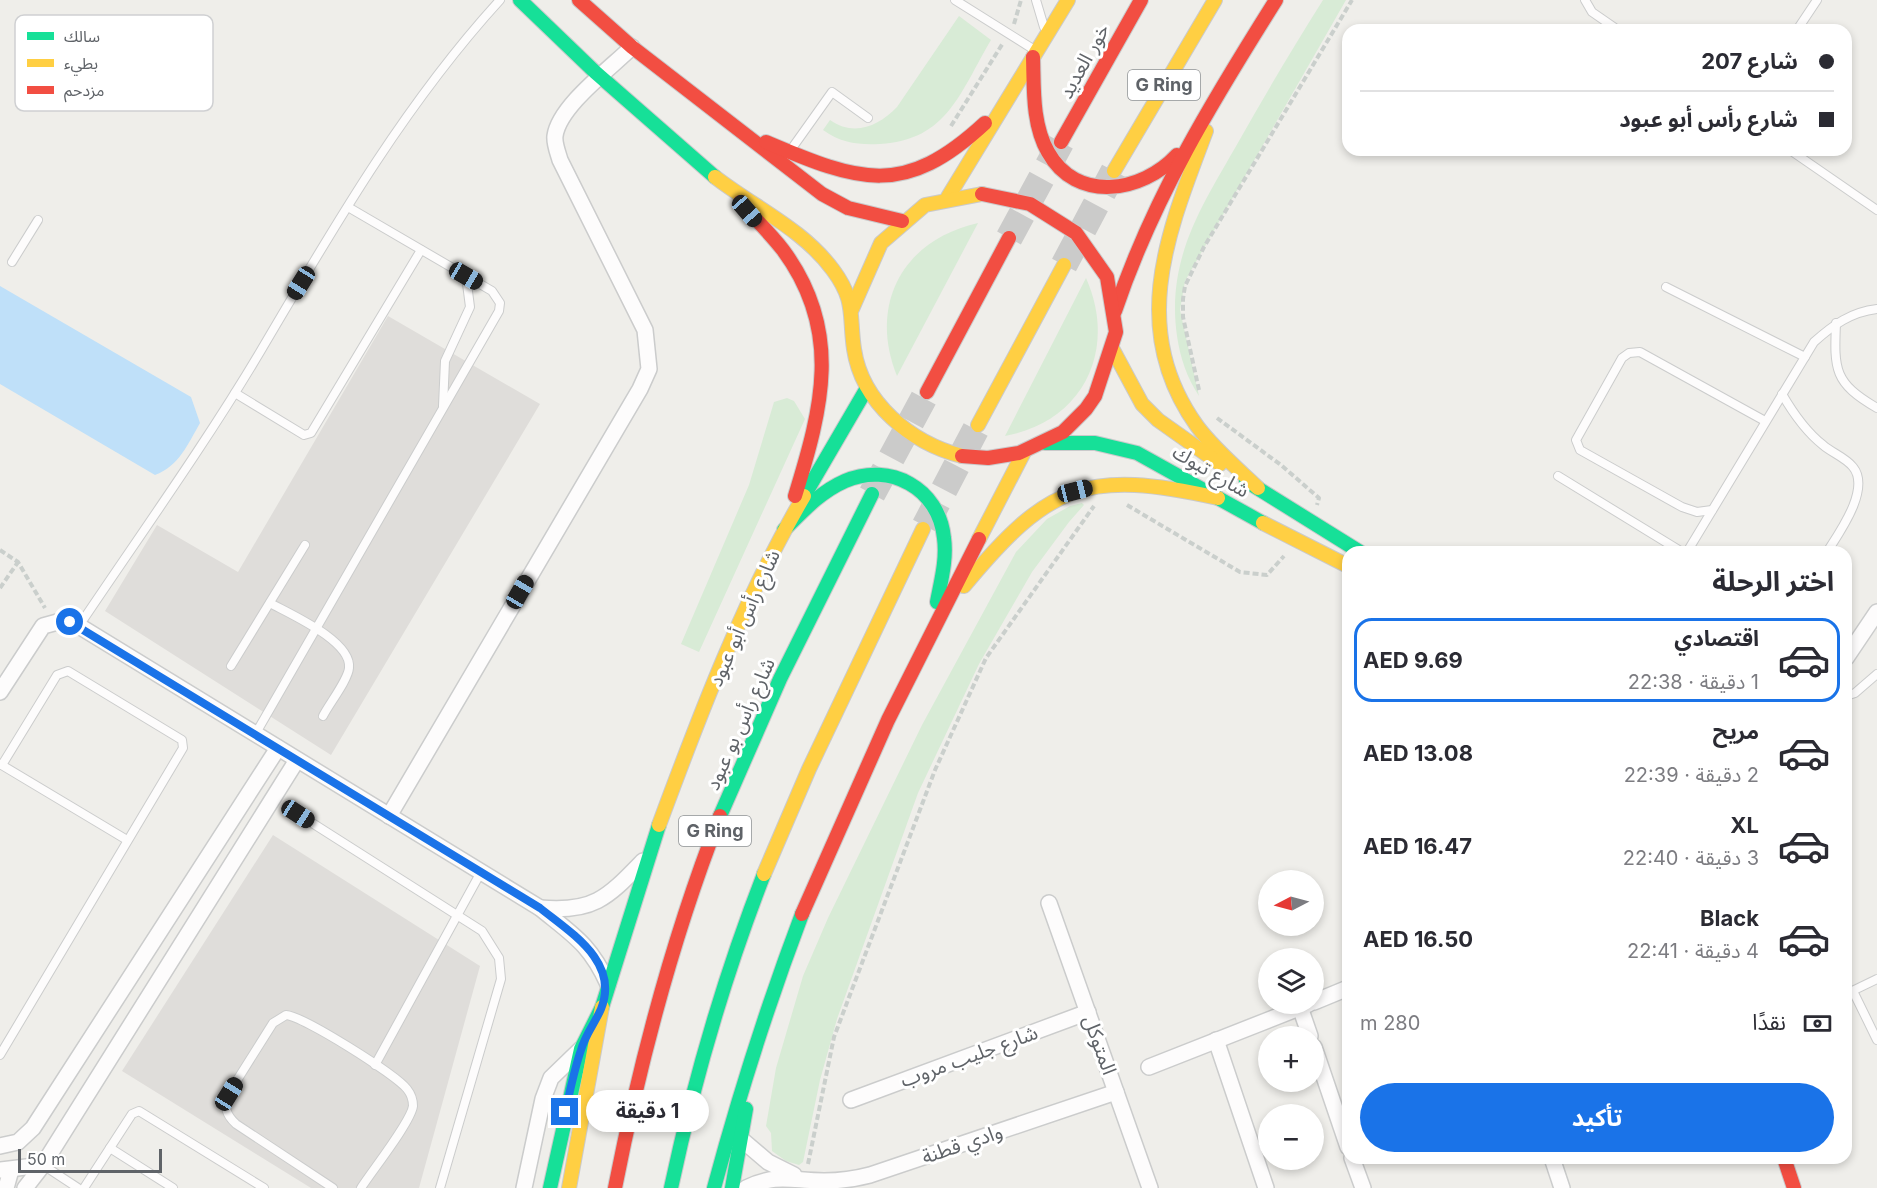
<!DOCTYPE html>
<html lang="ar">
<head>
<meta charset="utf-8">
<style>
  :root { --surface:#fff; --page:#f7f7f7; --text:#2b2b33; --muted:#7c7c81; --line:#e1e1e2; --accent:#1a73e8 }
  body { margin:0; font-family:Inter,"Noto Sans Arabic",sans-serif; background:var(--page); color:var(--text); direction:rtl; height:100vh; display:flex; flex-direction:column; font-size:22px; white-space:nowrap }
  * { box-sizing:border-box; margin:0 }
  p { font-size:20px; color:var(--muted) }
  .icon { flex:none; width:33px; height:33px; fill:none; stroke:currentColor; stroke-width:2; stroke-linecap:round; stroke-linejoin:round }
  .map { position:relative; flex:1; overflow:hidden; direction:ltr }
  .sheet { position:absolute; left:1342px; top:546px; width:510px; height:618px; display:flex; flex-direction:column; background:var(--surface); border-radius:18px; box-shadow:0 3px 9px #0003; direction:rtl }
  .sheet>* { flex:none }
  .guide { position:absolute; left:1342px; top:24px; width:510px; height:132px; border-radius:18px; box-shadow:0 3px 9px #0003; direction:rtl; display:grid; align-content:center; height:132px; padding:0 18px; background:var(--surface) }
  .needle { width:39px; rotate:264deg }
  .tools { position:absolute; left:1258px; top:870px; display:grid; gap:12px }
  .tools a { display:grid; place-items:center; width:66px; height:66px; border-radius:50%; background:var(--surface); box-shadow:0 3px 9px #0003; font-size:30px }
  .scale { position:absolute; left:18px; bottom:15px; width:144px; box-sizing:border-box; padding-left:6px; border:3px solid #5f6368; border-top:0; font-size:16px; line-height:21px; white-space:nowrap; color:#5f6368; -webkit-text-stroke:4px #fff; paint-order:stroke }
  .end { position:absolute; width:27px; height:27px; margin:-14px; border:8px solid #1a73e8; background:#fff; box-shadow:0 0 0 3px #fff }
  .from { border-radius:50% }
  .bubble { position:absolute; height:42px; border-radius:21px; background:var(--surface); box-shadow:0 3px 9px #0003; font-size:20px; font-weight:700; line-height:42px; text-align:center; direction:rtl }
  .car { position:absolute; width:18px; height:36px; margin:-18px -9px; border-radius:8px; box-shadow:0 0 4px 2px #0007; background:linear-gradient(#222 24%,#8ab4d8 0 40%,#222 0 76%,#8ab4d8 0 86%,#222 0) }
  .guide b { display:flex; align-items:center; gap:21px; height:57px; font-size:22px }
  .guide b+b { border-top:2px solid var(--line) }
  .guide i { width:15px; height:15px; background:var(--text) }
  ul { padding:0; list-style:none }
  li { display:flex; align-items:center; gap:18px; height:84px; margin:0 12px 9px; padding:0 6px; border:3px solid transparent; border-radius:18px }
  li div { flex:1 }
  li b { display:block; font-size:22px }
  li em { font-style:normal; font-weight:700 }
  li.active { border-color:var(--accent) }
  li>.icon { width:54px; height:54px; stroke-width:1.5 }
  h2 { padding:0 18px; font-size:27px; line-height:72px }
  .pay { display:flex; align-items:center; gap:15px; height:66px; padding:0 18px; font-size:22px }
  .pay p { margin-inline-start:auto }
  .primary-button { display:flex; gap:12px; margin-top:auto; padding:12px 18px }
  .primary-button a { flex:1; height:69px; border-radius:36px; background:var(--accent); color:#fff; font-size:24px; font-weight:700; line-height:69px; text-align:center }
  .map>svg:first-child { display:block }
  .industrial { fill:#dfddda }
  .green { fill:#d8ebd6 }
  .water { fill:#bfe0f9 }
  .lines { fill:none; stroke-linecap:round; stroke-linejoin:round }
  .highway-tunnel { stroke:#cbcbca; stroke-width:27; stroke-dasharray:27 14; stroke-linecap:butt }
  .lane-casing { stroke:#cbcccc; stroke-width:10 }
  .street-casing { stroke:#cbcccc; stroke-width:18 }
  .fast-casing { stroke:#cacacb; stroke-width:16 }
  .slow-casing { stroke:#cacacb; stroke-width:16 }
  .jam-casing { stroke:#cacacb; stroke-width:16 }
  .path { stroke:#cacfcc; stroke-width:4; stroke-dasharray:6 3; stroke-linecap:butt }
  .lane { stroke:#fdfcfc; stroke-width:8 }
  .street { stroke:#fdfcfc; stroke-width:15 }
  .fast { stroke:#16e098; stroke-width:14 }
  .slow { stroke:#ffcf43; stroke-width:14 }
  .jam { stroke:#f24e42; stroke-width:14 }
  .route { stroke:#1a73e8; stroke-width:8 }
  .labels { text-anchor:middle; stroke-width:6; stroke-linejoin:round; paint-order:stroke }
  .shield { fill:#fff; stroke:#8f9295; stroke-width:1.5 }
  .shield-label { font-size:18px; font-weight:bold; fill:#5f6368 }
  .street-label { font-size:20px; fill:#5f6368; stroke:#fff }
  .key { fill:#fff; stroke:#cfd0d2; stroke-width:1.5 }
  .key-label { font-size:16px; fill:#5f6368 }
</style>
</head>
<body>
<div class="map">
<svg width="1877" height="1188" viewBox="0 0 1877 1188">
  <rect width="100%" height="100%" fill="#efeeea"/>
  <g class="industrial">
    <path d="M388,316l152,88 -209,351 -226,-144 52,-86 81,47z"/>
    <path d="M273,835l207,131 -61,222h-108l-189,-117z"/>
  </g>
  <g class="green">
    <path d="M1323,0h23l-161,281 -5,29 19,86c-12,-18 -19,-39 -22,-60 -11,-78 25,-130 62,-195 27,-48 55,-95 84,-141z"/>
    <path d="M959,16l32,24c-31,52 -43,100 -111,104 -22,1 -39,-1 -57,-14l7,-10c24,17 49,6 67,-13z"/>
    <path d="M978,223l-81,153c-29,-72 6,-136 81,-153z"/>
    <path d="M1086,278c32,72 -3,144 -81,158z"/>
    <path d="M787,398l7,3 11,18 -106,233 -18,-8 68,-159 25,-83z"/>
    <path d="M1082,503l2,2 -15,17 -37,50 -53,92 -61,129 -81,226 -17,61 -17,82 -4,3 -13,-4 -14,-10 -1,-18 -5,-7 10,-58 27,-92 25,-58 94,-193 94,-173 31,-33 23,-13z"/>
  </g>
  <path class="water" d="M0,286l191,111 9,26c-12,21 -21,43 -45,52l-155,-91z"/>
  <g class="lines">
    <g class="highway-tunnel">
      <path d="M1009,238l52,-96"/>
      <path d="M1064,265l50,-94"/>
      <path d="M872,494l55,-102"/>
      <path d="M925,526l53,-101"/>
    </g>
    <g class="lane-casing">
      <g id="lane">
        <path d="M955,0l78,49"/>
        <path d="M1036,0l8,27"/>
        <path d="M1585,0l7,12 26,18"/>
        <path d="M1797,30l20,-30"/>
        <path d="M1790,150l87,60"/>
        <path d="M790,151l42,-59 36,26"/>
        <path d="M12,262l26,-42"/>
        <path d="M1666,287l139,70"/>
        <path d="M1836,323c-2,47 -2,60 41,85"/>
        <path d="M235,393l69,42 7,-2 110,-183"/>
        <path d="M1782,394c11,19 23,37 41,51 9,8 22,12 30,22 18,22 -14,66 -26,85"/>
        <path d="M443,406l2,-45 25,-54 -4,-31"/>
        <path d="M1558,476l124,76"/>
        <path d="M1712,510l-15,2 -15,-5 -102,-57 -4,-10 46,-82 7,-5 11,-1 125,69"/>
        <path d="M1687,552l127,-210c19,-17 37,-30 63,-33"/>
        <path d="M270,603c20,11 82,38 79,65 -1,12 -20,36 -26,48"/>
        <path d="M79,626c61,-91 125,-180 181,-274 72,-122 144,-247 240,-352"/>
        <path d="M231,666l74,-121"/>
        <path d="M1846,696l9,-3 22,-19"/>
        <path d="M256,733l243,-422 1,-8 -8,-12 -144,-84"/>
        <path d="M0,764l127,76"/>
        <path d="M298,814l184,117 17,27 2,21 -61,209"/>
        <path d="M1853,991l24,49"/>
        <path d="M1846,994l31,-15"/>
        <path d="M0,1055l183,-307 -1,-8 -114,-69 -11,4 -55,90"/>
        <path d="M375,1065l106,-193"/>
        <path d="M110,1148l63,40"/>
        <path d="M43,1165l35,23"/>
        <path d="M84,1188l48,-74 7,-3 125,77"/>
        <path d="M333,1188l-97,-64c-10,-9 -13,-18 -7,-31l44,-70 13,-8c17,1 109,59 121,74 4,5 6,12 6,17 -2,16 -42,66 -52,82"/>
      </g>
    </g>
    <g class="street-casing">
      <g id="street">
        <path d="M1846,658l31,-46"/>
        <path d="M0,692l43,-66 18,-5 18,5 461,282c33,27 50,36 68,76"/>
        <path d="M389,816l251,-427 9,-20 -4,-39 -85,-170c-2,-7 -6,-17 -5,-24 4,-30 56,-68 77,-89"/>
        <path d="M1049,903l101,285"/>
        <path d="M540,908c54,5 68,-11 103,-47"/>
        <path d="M1314,1002l34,-14"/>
        <path d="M1300,1007l10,29"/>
        <path d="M1216,1040l50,148"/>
        <path d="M1314,1047l34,100"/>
        <path d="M1149,1067l160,-63"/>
        <path d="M851,1100l237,-88"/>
        <path d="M741,1139l27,23 26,13"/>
        <path d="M0,1146l18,-4 15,-14 245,-380"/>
        <path d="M1352,1158l11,30"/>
        <path d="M1552,1158l10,30"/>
        <path d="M0,1170l43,-5"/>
        <path d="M6,1188l5,-18"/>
        <path d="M25,1188l18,-23 254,-405"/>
        <path d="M524,1188l19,-89 8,-21 30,-29"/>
        <path d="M746,1188c31,-15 46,-7 78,-7 16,0 31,-2 46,-6l246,-83"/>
      </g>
    </g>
    <g class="fast-casing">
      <g id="fast">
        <path d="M520,0l75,72 120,105"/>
        <path d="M1045,443h50l42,10 126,70"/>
        <path d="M1246,481l114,71"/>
        <path d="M804,496l63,-108"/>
        <path d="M784,530c19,-19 36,-38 61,-49 45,-19 94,7 99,57 3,21 -3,43 -7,64"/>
        <path d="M720,816l60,-137 92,-185"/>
        <path d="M550,1188l31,-139 21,-42 57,-182"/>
        <path d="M671,1188c23,-108 53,-211 93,-314"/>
        <path d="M714,1188c25,-93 54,-184 88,-274"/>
        <path d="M732,1188l14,-79"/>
      </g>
    </g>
    <g class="slow-casing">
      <g id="slow">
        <path d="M1206,131c-38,101 -79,197 -9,295 17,23 40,42 61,62"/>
        <path d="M1114,171l101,-171"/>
        <path d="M715,177c40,31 88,52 118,93 23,31 16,45 21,79 8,54 57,94 108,107"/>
        <path d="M948,197l120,-197"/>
        <path d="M852,309l29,-66 44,-38 57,-11"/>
        <path d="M1113,350l29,54 16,16 62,44"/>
        <path d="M978,425l86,-160"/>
        <path d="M1263,523l85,43"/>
        <path d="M979,539l45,-87"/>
        <path d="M964,586c85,-103 123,-117 254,-88"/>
        <path d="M659,825c41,-111 85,-227 145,-329"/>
        <path d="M764,874l45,-105 114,-240"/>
        <path d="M569,1188l33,-181"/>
      </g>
    </g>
    <g class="jam-casing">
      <g id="jam">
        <path d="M579,0l53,47 190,147 26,14 54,13"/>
        <path d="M1033,57c1,31 -1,67 15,95 28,51 94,41 129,3"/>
        <path d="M766,142c94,40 138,56 219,-19"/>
        <path d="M1061,142l80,-142"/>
        <path d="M740,202c14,16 30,31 43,48 60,81 39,158 12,246"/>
        <path d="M1115,311c38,-113 98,-211 161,-311"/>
        <path d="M927,392l82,-154"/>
        <path d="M962,456l26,2 31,-5 44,-21 23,-23 9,-13 21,-64 -9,-55 -31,-44 -46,-29 -48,-10"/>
        <path d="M802,914l86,-194 91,-181"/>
        <path d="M1784,1158l10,30"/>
        <path d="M615,1188c25,-127 58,-252 105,-372"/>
      </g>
    </g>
    <g class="path">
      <path d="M1014,24l7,-24"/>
      <path d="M951,126l52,-83"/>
      <path d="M1199,390l-16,-73v-18l2,-13 19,-39 148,-247"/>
      <path d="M1217,418l64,47 38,33 -2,7"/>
      <path d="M1127,505l113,67 27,3 17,-19"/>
      <path d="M0,550l18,12 27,46"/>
      <path d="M0,588l18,-26"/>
      <path d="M808,1164l26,-127 101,-267 51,-112 108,-152"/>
    </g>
    <use href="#lane" class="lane"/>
    <use href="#street" class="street"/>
    <use href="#fast" class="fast"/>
    <use href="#slow" class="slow"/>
    <use href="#jam" class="jam"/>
  </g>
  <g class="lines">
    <path class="route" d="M70,622l470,286c31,25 80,54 61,101 -6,14 -16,26 -20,41 -7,20 -11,42 -16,62"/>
  </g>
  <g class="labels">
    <g class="shield">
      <rect x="1128" y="70" width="72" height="30" rx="4.5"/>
      <rect x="679" y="816" width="72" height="30" rx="4.5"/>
    </g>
    <g class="shield-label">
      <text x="1164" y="91">G Ring</text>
      <text x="715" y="837">G Ring</text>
    </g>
    <g class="street-label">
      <text transform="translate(1084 61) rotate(-61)" y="7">خور العديد</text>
      <text transform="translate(1211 471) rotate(30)" y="7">شارع تبوك</text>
      <text transform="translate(744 618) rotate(-66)" y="7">شارع رأس أبو عبود</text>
      <text transform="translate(740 724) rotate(-66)" y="7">شارع رأس بو عبود</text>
      <text transform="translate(1100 1045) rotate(70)" y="7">المتوكل</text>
      <text transform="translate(969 1056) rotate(-20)" y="7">شارع جليب مروب</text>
      <text transform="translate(962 1144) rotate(-19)" y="7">وادي قطنة</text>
    </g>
  </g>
  <rect x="15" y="15" width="198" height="96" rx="9" class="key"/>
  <rect x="27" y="32" width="27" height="8" fill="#16e098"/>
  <rect x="27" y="59" width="27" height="8" fill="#ffcf43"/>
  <rect x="27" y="86" width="27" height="8" fill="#f24e42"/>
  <g class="key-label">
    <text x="64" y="42">سالك</text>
    <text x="64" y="69">بطيء</text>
    <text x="64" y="96">مزدحم</text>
  </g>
</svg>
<div class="tools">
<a><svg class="needle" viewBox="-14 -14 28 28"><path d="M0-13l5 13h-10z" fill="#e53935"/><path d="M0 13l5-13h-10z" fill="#7c7c81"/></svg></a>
<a><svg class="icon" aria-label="layers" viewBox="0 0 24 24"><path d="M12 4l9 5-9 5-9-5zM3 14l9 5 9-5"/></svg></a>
<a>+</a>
<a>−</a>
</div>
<div class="scale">50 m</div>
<i class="end from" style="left:70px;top:622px"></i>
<i class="end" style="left:565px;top:1112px"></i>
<div class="bubble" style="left:586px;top:1090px;width:123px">1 دقيقة</div>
<i class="car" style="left:747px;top:211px;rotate:139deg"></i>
<i class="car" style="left:466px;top:276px;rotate:120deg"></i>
<i class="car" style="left:301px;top:283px;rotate:212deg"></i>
<i class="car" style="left:1075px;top:491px;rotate:76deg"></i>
<i class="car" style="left:520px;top:592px;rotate:30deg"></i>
<i class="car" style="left:298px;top:814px;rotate:123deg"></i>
<i class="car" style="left:229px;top:1094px;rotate:32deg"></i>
<div class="guide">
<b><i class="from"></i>شارع 207</b>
<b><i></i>شارع رأس أبو عبود</b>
</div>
<section class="sheet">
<h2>اختر الرحلة</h2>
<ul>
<li class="active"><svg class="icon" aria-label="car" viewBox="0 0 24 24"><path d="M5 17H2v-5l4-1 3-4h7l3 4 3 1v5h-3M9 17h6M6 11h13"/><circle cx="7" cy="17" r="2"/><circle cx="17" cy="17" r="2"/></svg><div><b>اقتصادي</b><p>1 دقيقة · 22:38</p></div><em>AED 9.69</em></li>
<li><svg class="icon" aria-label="car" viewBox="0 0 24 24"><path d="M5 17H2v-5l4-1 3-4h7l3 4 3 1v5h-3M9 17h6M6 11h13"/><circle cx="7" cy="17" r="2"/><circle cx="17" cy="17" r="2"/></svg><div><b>مريح</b><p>2 دقيقة · 22:39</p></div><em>AED 13.08</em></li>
<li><svg class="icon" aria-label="car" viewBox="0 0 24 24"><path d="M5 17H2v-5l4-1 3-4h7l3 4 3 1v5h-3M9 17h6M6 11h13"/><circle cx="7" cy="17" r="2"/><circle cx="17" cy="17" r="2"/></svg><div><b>XL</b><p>3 دقيقة · 22:40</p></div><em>AED 16.47</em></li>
<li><svg class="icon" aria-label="car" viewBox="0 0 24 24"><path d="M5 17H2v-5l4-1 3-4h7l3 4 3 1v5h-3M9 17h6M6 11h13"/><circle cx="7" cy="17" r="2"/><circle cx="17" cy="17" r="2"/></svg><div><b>Black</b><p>4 دقيقة · 22:41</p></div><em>AED 16.50</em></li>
</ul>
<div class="pay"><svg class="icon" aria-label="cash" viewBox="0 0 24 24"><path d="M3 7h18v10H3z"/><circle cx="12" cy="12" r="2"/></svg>نقدًا<p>280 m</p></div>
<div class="primary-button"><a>تأكيد</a></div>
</section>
</div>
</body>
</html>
